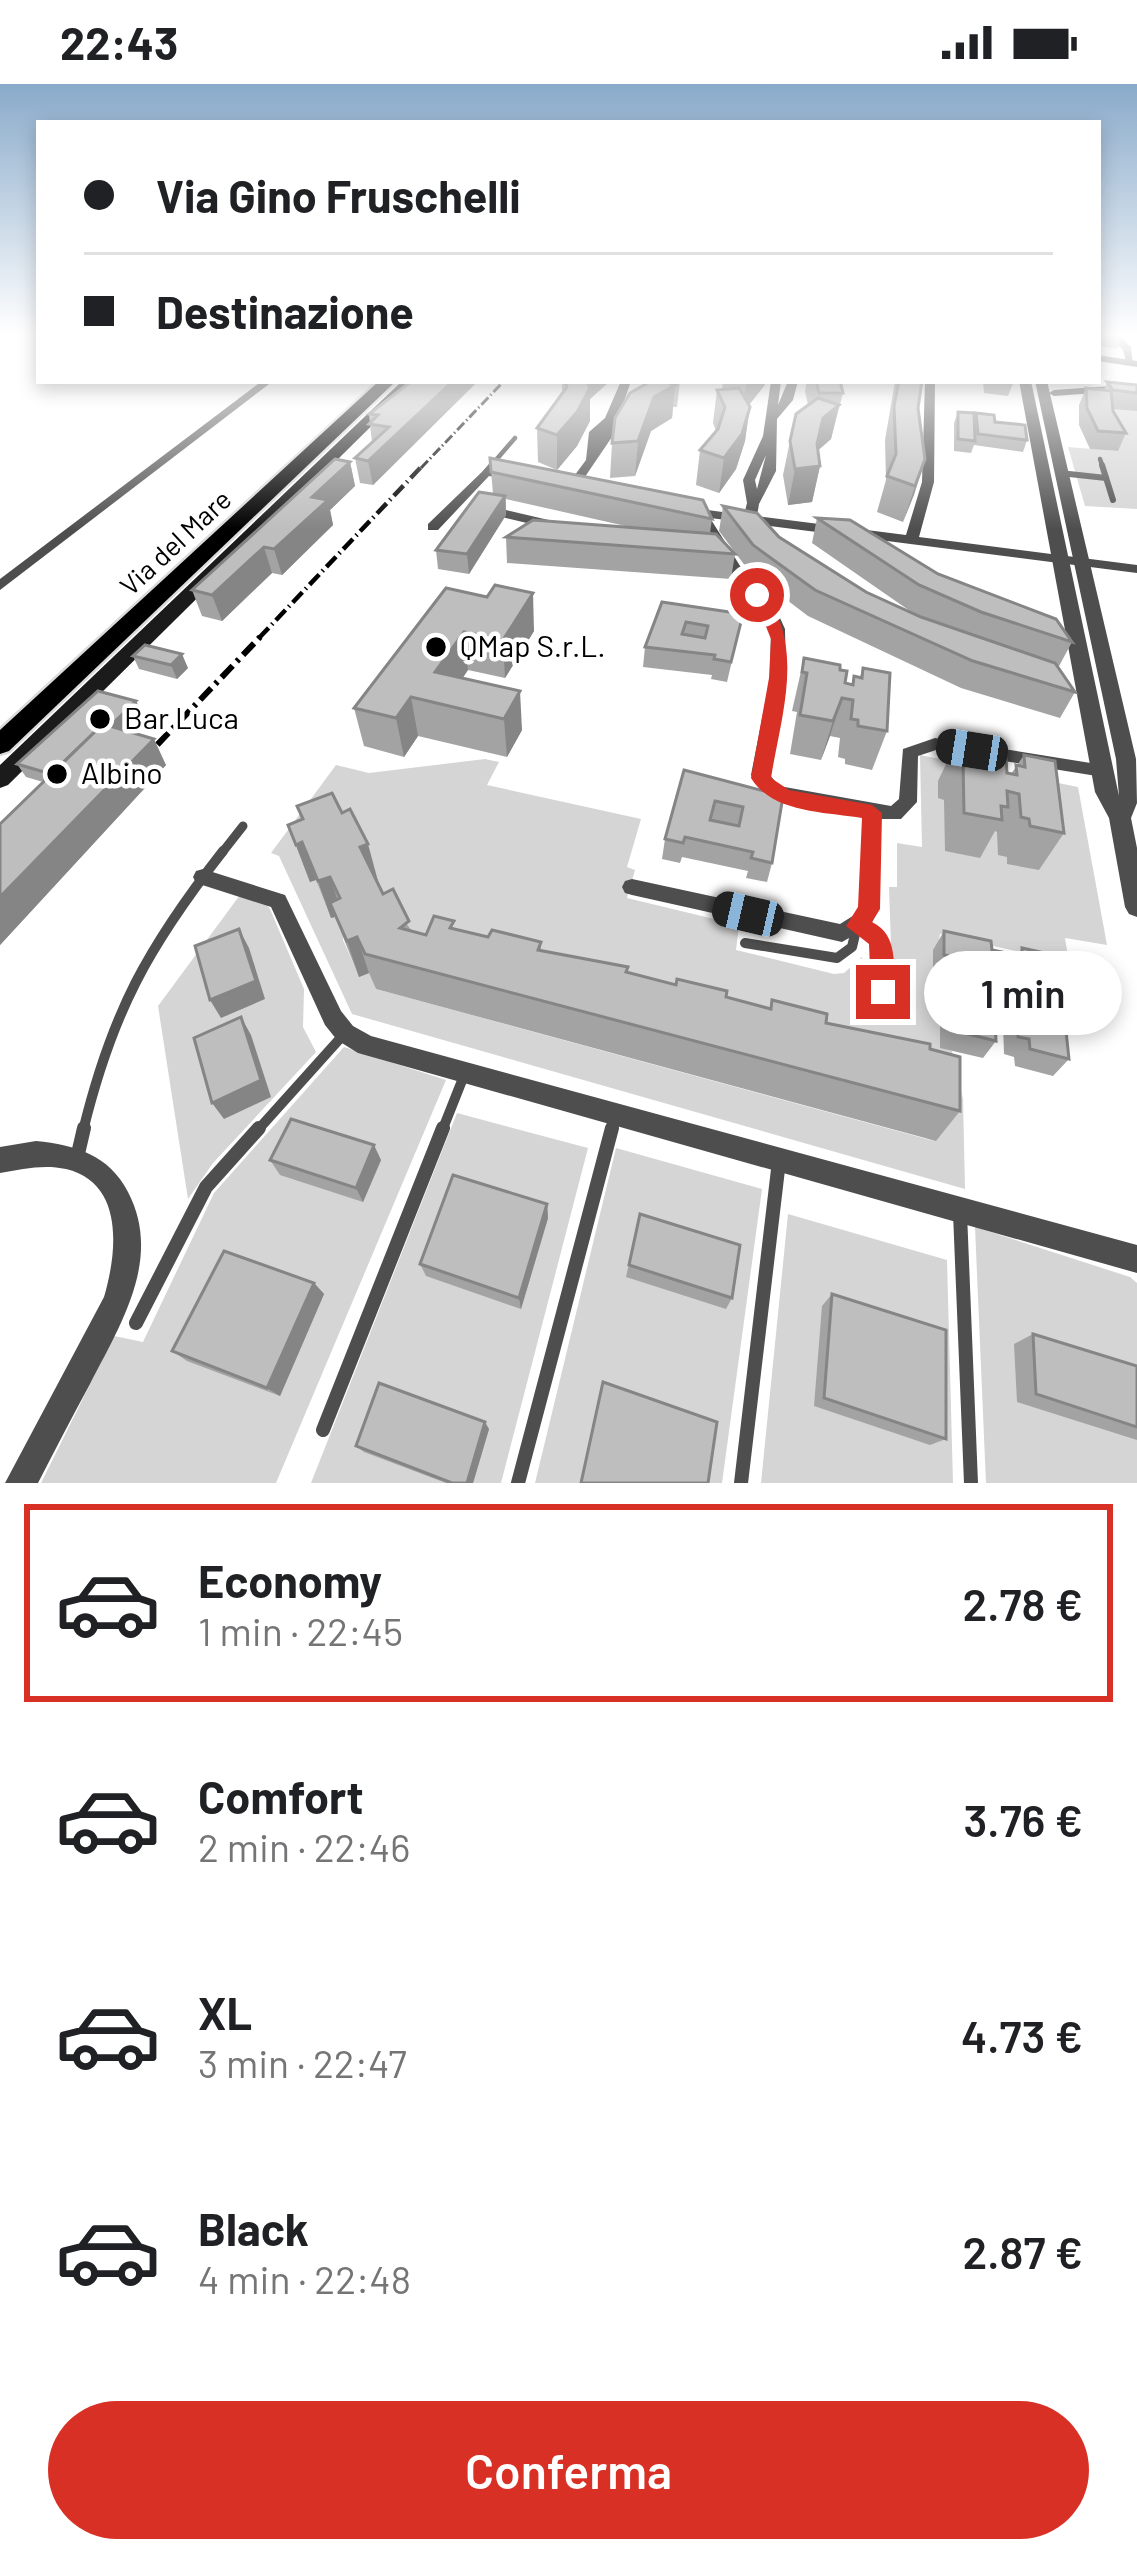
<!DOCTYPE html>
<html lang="it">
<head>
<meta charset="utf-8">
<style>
  :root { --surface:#fff; --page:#f2f2f2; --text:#202124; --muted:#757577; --line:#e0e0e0; --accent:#d93025 }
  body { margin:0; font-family:Barlow,sans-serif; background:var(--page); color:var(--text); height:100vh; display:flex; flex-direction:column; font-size:45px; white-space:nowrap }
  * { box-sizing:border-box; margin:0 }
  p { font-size:39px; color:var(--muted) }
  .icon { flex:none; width:66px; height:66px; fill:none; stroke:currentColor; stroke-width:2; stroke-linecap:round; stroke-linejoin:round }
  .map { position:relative; height:1399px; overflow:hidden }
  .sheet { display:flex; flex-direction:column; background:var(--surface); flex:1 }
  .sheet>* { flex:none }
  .hud { position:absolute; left:36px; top:36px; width:1065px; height:264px; border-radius:0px; box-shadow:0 6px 18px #0003; display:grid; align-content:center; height:264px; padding:0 48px; background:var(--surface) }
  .end { position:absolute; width:54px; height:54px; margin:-27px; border:15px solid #d93025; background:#fff; box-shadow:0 0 0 6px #fff }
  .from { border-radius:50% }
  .bubble { position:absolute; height:84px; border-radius:42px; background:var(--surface); box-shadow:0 6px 18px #0003; font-size:39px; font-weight:600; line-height:84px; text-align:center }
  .car { position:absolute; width:36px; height:72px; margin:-36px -18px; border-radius:15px; box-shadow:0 0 9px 3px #0007; background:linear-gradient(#222 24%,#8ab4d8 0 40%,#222 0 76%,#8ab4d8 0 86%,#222 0) }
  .hud b { display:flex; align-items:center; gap:42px; height:114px; font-size:45px }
  .hud b+b { border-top:3px solid var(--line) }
  .hud i { width:30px; height:30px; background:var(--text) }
  ul { padding:21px 0 0; list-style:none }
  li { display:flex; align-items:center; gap:36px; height:198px; margin:0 24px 18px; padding:0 24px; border:6px solid transparent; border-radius:0px }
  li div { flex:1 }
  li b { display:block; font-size:45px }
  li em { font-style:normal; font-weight:600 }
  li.active { border-color:var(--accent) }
  li>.icon { width:108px; height:108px; stroke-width:1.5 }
  .button { display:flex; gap:24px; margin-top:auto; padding:24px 48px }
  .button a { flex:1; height:138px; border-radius:72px; background:var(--accent); color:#fff; font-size:48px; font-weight:600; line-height:138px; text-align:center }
  .status { display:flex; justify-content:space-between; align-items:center; height:84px; padding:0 60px; background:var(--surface); direction:ltr }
  .status svg { height:33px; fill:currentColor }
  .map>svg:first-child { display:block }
  .green { fill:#d5d5d5; fill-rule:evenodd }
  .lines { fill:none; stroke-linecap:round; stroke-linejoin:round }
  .primary-casing { stroke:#dbdbdb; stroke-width:5 }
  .service-far4 { stroke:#4e4e4e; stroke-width:4.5 }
  .service-far3 { stroke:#4e4e4e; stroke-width:6 }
  .service-far2 { stroke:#4e4e4e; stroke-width:9 }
  .service-far1 { stroke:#4e4e4e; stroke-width:10 }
  .service { stroke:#4e4e4e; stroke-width:14 }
  .minor { fill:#4e4e4e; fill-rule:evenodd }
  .tertiary { fill:#4e4e4e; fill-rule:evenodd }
  .secondary { fill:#1b1b1b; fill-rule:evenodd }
  .primary { fill:#000; fill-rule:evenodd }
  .rail-far2 { stroke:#000; stroke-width:3; stroke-dasharray:10 3 1.5 3; stroke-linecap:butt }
  .rail-far1 { stroke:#000; stroke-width:4.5; stroke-dasharray:14 4.5 1.5 4.5; stroke-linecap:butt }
  .rail { stroke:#000; stroke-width:6; stroke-dasharray:16 6 3 6; stroke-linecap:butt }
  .wall { fill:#a3a3a3 }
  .shaded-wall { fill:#858585 }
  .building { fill:#bebebe; stroke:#858585; stroke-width:3; fill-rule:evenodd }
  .route { fill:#d93025 }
  .poi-dot { fill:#000; stroke:#fff; stroke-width:4.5 }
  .labels { text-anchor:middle; stroke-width:9; stroke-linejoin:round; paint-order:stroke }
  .far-street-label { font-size:27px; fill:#000; stroke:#fff }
  .poi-label { font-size:30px; fill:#000; stroke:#fff; text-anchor:start }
</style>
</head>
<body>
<div class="status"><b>22:43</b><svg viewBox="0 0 49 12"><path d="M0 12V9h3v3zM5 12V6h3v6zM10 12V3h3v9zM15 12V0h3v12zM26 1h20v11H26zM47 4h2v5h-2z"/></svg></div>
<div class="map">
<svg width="1137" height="1399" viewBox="0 0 1137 1399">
  <rect width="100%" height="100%" fill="#fff"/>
  <g class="green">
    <path d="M1105,324l32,2v99l-52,-3 -17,-59 49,4z"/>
    <path d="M920,671l158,32 29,158 -42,-7 4,25 -129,-29 -7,40 7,1v72l12,4 11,48 2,90 -613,-175 -73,-158 -8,-3 65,-88 33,8 116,-14 14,3 -12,23 154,34 -14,48 8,3 -8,28 112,27 -3,25 98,24 10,-1 18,-16v41l31,7 -4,-118h8v-44l25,4zM361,764l32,82 541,211 -558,-152 -7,-17 -10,4 -16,-36 -1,-26 -11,4 -15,-38 -6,2z"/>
    <path d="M240,811l21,4 9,10 34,80 -1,38 13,25 -103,111 -25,36 -30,-193z"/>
    <path d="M344,963l102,33 -170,403h-235l73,-147 29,6 71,-149z"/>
    <path d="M457,1029l131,35 -87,335h-190z"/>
    <path d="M616,1064l146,41 -40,294h-187z"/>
    <path d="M788,1130l159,46 6,223h-192z"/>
    <path d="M975,1143l155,50 7,6v200h-151z"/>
  </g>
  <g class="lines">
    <g class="primary-casing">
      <path id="primary" d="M379,297h17l-387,370 -9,3v-24z"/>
    </g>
    <g class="service-far4">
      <path d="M1100,375l3,9"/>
      <path d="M489,384l26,-30"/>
    </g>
    <g class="service-far3">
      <path d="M1102,381l11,35"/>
      <path d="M486,388l6,-7"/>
      <path d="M1060,389l46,5"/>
    </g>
    <path class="service-far2" d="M221,770l22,-28"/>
    <g class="service-far1">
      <path d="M745,859l92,15 15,-11 5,-21 22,19 4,46"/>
      <path d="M83,1047c29,-119 65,-184 140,-280"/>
      <path d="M257,1047l88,-98"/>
      <path d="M442,1047l23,-58"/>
      <path d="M611,1047l4,-14"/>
    </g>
    <g class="service">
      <path d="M77,1074l7,-30"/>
      <path d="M960,1129l11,270"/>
      <path d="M136,1239l70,-136 53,-59"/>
      <path d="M323,1346l120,-302"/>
      <path d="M518,1399l94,-355"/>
      <path d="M741,1399l38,-322"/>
    </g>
    <g class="minor">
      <path d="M1107,250h10l14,13 2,18h-6l-4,-15z"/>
      <path d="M262,297h11l-273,209v-11z"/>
      <path d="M621,297h10l-19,56 -36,53h-8l-2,-3 20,-27 3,-28 16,-14z"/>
      <path d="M771,297h10l-3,24 10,-24h10l-5,19 -16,19 -1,52 -17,33 -2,12 149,19 16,-53 3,-101h10l-1,101 -15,55 218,28v8l-383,-49 -5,2 -6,-4 -33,-4 32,51 34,40 9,20 1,49 -17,96 10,12 112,20 8,-7 4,-50 32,-11 168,27 9,6 -9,6 -167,-27 -18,6 -1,46 -16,17h-20l-2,90 -9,17 -28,16 -210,-47 -7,-2 -3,-6 3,-6 7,-2 208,45 16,-10 3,-6 4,-93 -96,-18 -16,-22 19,-97 1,-49 -9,-19 -31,-36 -35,-58 -16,-5 6,-4 58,8 3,-12 -4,-23 20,-44zM766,371l-9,34 -2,-9z"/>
      <path d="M1137,300v6l-83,6 -5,-3 5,-3z"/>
      <path d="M486,384l32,8 -6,4 -23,-4 -51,54h-10v-6z"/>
      <path d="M485,421l72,17 1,3 -6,4 -71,-17 -2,-3z"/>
      <path d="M203,785l82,26 56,116 12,15 18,10 766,209v28l-779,-220 -21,-13 -12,-15 -54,-118 -75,-24 -3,-6 3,-6z"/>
      <path d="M36,1057c40,4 73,14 92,51 35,67 -8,133 -38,192 -18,33 -35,66 -52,99h-33l99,-186c13,-44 21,-114 -38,-128 -22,-5 -44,0 -66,4v-26z"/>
    </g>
    <g class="tertiary">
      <path d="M1098,271l39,6v6l-39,-6z"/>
      <path d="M1019,297h12l88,415 -3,-37 -81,-378h12l89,378 1,44 -6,15 6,30v69l-8,-3 -4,-7 -16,-89 -14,-26z"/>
    </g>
    <path class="secondary" d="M402,297h15l-409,404 -8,3v-23z"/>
    <use href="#primary" class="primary"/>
    <path class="rail-far2" d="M421,384l83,-87"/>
    <path class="rail-far1" d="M259,554l164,-173"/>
    <path class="rail" d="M136,683l126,-132"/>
  </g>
  <g class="wall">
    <path d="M1099,250h23v4l-5,11 -19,-3z"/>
    <path d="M412,297h66l-105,104 -13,-2 -5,-25 17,-15 -3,-29z"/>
    <path d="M562,297h48l-20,18v22l-13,25 -20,24 -19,-8 -1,-34 25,-34z"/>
    <path d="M651,297h29l-3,26h-4l-1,11 -21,13 -16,45 -25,2 2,-35z"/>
    <path d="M723,297h43l-2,5 -15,19 -4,36 -9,28 -17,24 -23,-8 4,-35 16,-19 -3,-8 4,-33h5z"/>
    <path d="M807,297h33l3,12 -12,46 -13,11 2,16 -8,36 -24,3 -5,-30 7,-34 18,-36 -3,-14z"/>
    <path d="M895,297h27l-4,27 7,51 -22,63 -26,-10 9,-32 -1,-40z"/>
    <path d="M983,297h31l-6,15 -24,-3z"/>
    <path d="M1107,298l30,3v26l-24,-2 13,24 -8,18 -28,-2 -11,-24v-20l7,-17 18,2z"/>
    <path d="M958,328l16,7 2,-6 51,27 -4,12 -49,-7 -3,8 -17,-2v-28z"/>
    <path d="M490,374l222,61 -2,14 25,21 -4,25 -224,-16 -1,-26 124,-10 -124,-28v16l-37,59 -31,-5 -2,-19 57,-56z"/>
    <path d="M350,378l5,24 -25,24 3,15 -51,50 -10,-2 -50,48 -20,-5 -10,-26z"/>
    <path d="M723,422l56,31 87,55 65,28 -21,-9 -98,-68 5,-25 121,56 134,68 -14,26 17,24 -15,26 -99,-30 -153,-72 -59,-45 -30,-40z"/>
    <path d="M446,504l88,43 -29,47 -37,-8 -6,8 60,52 -15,27 -89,-21 -14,21 -40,-11 -10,-38z"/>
    <path d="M662,518l81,12 -16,68 -16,-3 1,-4 -69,-8 2,-20z"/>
    <path d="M133,572l55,12 -11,11 -38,-10z"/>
    <path d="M804,574l36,12 5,13 7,1 2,-8 6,1 3,-9 24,63 -15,39 -27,-6v-5l-7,-2 2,-19 -10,-2 -9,24 -31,-6 7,-42 -5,-1z"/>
    <path d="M143,630l-17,17 40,34 -166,180v-121l43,-42 -17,-5 -9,-13z"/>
    <path d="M956,659l42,14 9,16 4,1 13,-19 40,78 -25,37 -32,-6v-7l-9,-2 -1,-23 -2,-1 -15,27 -35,-7 -1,-51 -6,-2v-17z"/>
    <path d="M684,686l80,21 8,72 -5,19 -21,-4 2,-7 -66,-14 -2,6 -18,-4 3,-20z"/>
    <path d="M297,722l81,75 5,13 29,37 14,4 29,-6 33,8 53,5v9l228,58 3,-9 54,23 104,26 30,62 -24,30 -560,-152 -7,-16 -10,4 -24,-60 -4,1 -15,-38 -6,2 -22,-57 14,-6z"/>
    <path d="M944,847l48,19 12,24 18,-26 47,111 -16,17 -38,-10 -1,-9 -10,-3 -1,-30 -7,9v8l-13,17 -43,-10v-73l-7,-2v-23z"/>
    <path d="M270,1076h111l-18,42 -83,-27z"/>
    <path d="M547,1120l1,14 -27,91 -95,-33 -6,-12z"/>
    <path d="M640,1130l92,84 -6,11 -100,-32z"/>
    <path d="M314,1199l10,11 -44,102 -93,-35 -15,-10z"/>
    <path d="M832,1210l114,145 -16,6 -116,-39 8,-100z"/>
    <path d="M1033,1250l104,32v74l-120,-38 -3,-58z"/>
    <path d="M489,1345l-16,54h-27l-82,-31 -8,-6z"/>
  </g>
  <g class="shaded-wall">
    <path d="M453,297h25l-105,104 -5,-24z"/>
    <path d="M589,297h21l-20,18v22l-13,25 -20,24v-35l32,-44z"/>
    <path d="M747,297h19l-2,5 -24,30z"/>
    <path d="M675,301l-3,33 -21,13 -16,45 3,-35 16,-44z"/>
    <path d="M839,321l-8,34 -16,14 5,13 -8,36 -24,3 7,-36 28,-51z"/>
    <path d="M750,323l-5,34 -9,28 -17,24 5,-35z"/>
    <path d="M925,375l-11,36 -11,27 12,-36z"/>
    <path d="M350,378l5,24 -25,24 3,15 -51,50 -8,-26 38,-52z"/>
    <path d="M505,412l1,19 -37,59 -2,-20z"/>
    <path d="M264,463l8,26 -50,48 -10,-26z"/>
    <path d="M533,509l1,38 -29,47 -2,-38z"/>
    <path d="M464,548l4,38 -23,35 -10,-33z"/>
    <path d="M182,570l6,14 -11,11 -6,-14z"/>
    <path d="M520,607l2,39 -15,27 -3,-38z"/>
    <path d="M411,613l7,39 -14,21 -8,-39z"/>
    <path d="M842,614l-12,38 -9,24 12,-39z"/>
    <path d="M136,617l7,13 -77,75 -9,-13z"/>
    <path d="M154,655l12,26 -166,180v-48z"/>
    <path d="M302,758l14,38 -6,2 -14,-37z"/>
    <path d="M368,760l10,37 -8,3 -10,-37z"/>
    <path d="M330,793l12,37 -12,-11 5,14 -4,1 -13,-37z"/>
    <path d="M239,845l10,19 16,51 -44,19 -11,-18z"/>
    <path d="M357,853l12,36 -10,4 -12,-36z"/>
    <path d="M241,933l10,18 20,62 -47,22 -12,-16z"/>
    <path d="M374,1061l7,15 -18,42 -7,-14z"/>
    <path d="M547,1120l1,14 -27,91 -2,-11z"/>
    <path d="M314,1199l10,11 -44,102 -13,-8z"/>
    <path d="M485,1338l4,7 -16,54h-6z"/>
  </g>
  <g class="building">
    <path d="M412,297h41l-85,80 -13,-3 34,-31 -20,-3 9,-9 -9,-1z"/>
    <path d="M565,297h22l3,7 -13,24 -20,23 -20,-7 30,-41z"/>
    <path d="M651,297h13l11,4 -21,12 -16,44 -26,2 3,-25 15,-25z"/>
    <path d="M816,297h24l3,12h-24z"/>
    <path d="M899,297h23l-4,27 7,51 -10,27 -28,-10 9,-22 -2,-48z"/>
    <path d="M1107,298l30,3v8l-24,-3z"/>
    <path d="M739,304l11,19 -8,27 -18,24 -24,-8 18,-21 7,-22 -8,-17z"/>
    <path d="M1086,304l25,3 2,20 13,22 -28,-2 -11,-23z"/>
    <path d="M818,314l21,7 -16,13 -6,26 3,22 -25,3 -5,-28 6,-27z"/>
    <path d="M958,328l16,1 1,28 -17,-2z"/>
    <path d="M976,329l18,2 1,7 30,3 2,15 -49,-6z"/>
    <path d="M490,374l213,42 9,19 -221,-47z"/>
    <path d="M335,375l15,3 -38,35 16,3 -54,49 -10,-2 -52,48 -20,-5z"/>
    <path d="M479,408l26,4 -38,58 -31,-4z"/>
    <path d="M723,422l34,7 22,24 87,55 55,25 134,46 20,29 -102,-31 -158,-71 -62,-45z"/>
    <path d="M817,434l33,2 88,54 118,45 16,23 -91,-30 -62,-27z"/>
    <path d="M533,436l183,14 19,20 -229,-17z"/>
    <path d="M495,501l38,8 -30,47 -39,-8 -29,40 85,19 -16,28 -93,-22 -15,21 -42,-10 92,-120 41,9z"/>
    <path d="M662,518l81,12 -12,48 -17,-3 1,-4 -70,-8zM686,538l22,4 -3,12 -23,-4z"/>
    <path d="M145,561l37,9 -11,11 -38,-9z"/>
    <path d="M804,574l36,7v5l7,1 -2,12 8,2 1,-9 8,2 1,-10 27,5 -3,58 -29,-5v-6l-7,-1 2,-19 -11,-2 -9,23 -33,-6 7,-42 -5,-1z"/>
    <path d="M98,607l38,10 -26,25 -7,-2 -52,50 -34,-10z"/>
    <path d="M103,640l51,15 -154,158v-73z"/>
    <path d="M956,659l41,8 1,6 8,1 1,15 10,2 -1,-10 9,2 -1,-12 31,6 9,72 -34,-7 -1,-7 -8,-2 -2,-23 -12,-3 1,16 -7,-1 1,14 -38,-7 -1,-52 -7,-1z"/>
    <path d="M684,686l80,21 1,-5 19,4 -12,73 -21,-5 2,-6 -68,-15 -2,6 -18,-4zM715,717l28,6 -4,19 -29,-6z"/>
    <path d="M332,709l10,20 8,-4 18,35 -8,3 23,47 10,-5 16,32 -9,7 26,7 8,-19 20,5 -4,7 38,9 4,-7 49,12 -3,8 90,17 -2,5 50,13 1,-6 50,12 -1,6 45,12 1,-9 55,14 -1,9 104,21v5l30,8v54l-595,-157 -8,-17 -10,4 -17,-38 10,-5 -10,-21 -12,4 -16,-39 -6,3 -8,-20 15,-6 -6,-13z"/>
    <path d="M239,845l17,52 -46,19 -15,-54z"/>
    <path d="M944,847l47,10 1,9 10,2 1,22 11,3 -1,-15 10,2 -1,-16 36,8 11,103 -39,-10 -1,-10 -11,-2 -2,-35 -13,-3 1,23 -9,-2 1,21 -44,-11 -1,-74 -7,-1z"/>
    <path d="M241,933l20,63 -49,23 -18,-65z"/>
    <path d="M291,1035l83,26 -18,43 -86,-28z"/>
    <path d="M453,1091l94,29 -28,94 -99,-34z"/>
    <path d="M640,1130l100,31 -8,53 -103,-33z"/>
    <path d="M224,1167l90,32 -47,105 -95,-37z"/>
    <path d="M832,1210l114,36v109l-122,-41z"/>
    <path d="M1033,1250l104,32v61l-101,-33z"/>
    <path d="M603,1298l114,40 -9,61h-127z"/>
    <path d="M379,1299l106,39 -18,61h-15l-96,-37z"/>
  </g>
  <linearGradient id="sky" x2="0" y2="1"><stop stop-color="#89aaca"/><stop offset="0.56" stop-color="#fff"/><stop offset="1" stop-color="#fff" stop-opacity="0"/></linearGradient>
  <rect width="1137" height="446" fill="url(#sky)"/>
  <path class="route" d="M752,508h11c43,54 18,123 8,186l18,12 83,15 10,8 -2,96 -8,13c27,13 21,44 23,70l-12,10 -12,-10 -2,-48 -23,-18 12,-19 4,-89c-37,-6 -90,-5 -111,-40l18,-100 2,-39z"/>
  <g class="poi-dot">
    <circle cx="436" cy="563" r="12"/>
    <circle cx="100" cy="635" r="12"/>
    <circle cx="57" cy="690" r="12"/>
  </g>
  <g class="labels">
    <g class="far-street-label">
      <text transform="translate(176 459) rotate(-43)" y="9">Via del Mare</text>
    </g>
    <g class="poi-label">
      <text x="460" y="573">QMap S.r.L.</text>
      <text x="124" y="645">Bar Luca</text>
      <text x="81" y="700">Albino</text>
    </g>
  </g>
</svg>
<i class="end from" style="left:757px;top:511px"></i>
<i class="end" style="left:883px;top:908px"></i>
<div class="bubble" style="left:924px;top:867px;width:198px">1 min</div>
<i class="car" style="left:972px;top:666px;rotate:279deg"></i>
<i class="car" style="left:748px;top:830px;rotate:283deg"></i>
<div class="hud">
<b><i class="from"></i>Via Gino Fruschelli</b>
<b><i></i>Destinazione</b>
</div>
</div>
<section class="sheet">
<ul>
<li class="active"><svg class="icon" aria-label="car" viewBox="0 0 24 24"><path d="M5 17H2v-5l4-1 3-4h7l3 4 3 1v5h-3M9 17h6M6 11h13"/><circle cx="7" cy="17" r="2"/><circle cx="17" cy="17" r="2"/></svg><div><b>Economy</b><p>1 min · 22:45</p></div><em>2.78 €</em></li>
<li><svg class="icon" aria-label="car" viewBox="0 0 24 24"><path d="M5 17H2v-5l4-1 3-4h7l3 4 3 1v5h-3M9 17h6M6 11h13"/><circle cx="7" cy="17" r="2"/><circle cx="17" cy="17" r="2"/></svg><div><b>Comfort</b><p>2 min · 22:46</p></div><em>3.76 €</em></li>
<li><svg class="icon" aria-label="car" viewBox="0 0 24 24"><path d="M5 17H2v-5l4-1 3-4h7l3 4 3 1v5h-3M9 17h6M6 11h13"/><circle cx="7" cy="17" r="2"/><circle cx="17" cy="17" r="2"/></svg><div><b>XL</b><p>3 min · 22:47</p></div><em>4.73 €</em></li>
<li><svg class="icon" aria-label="car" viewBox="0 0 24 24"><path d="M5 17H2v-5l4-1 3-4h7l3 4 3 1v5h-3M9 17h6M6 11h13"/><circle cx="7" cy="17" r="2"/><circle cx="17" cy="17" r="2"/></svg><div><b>Black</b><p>4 min · 22:48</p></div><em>2.87 €</em></li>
</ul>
<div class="button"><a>Conferma</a></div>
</section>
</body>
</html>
